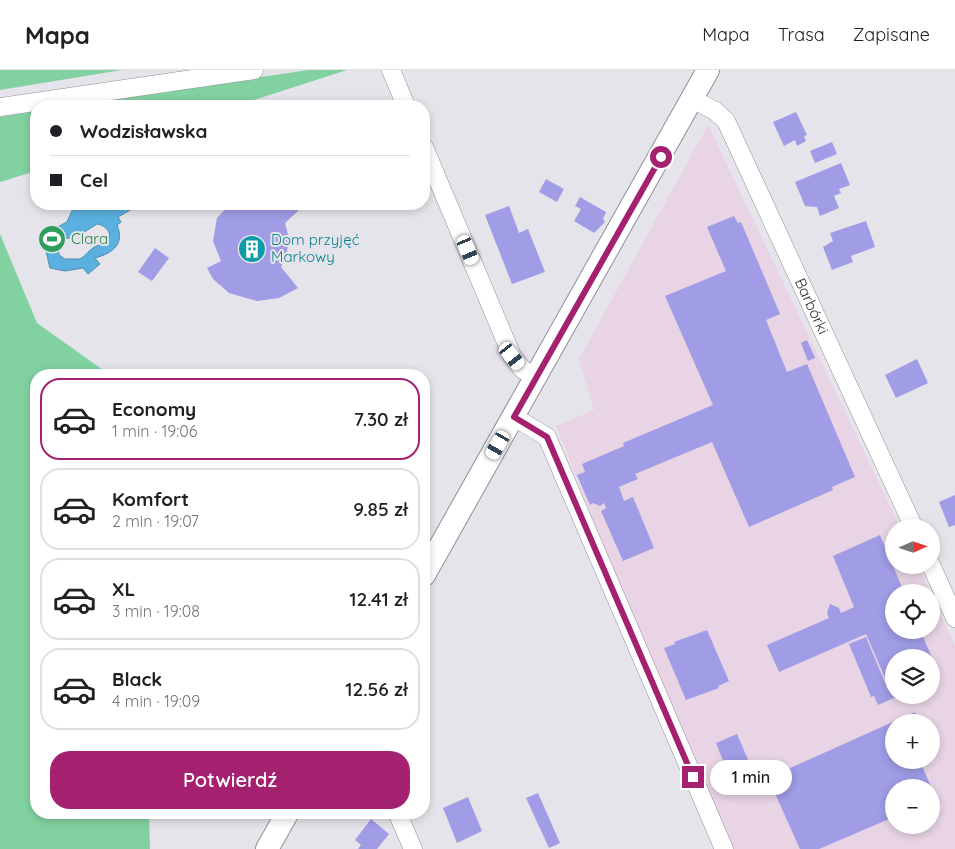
<!DOCTYPE html>
<html lang="pl">
<head>
<meta charset="utf-8">
<style>
  :root { --surface:#fff; --page:#f6f6f6; --text:#202124; --muted:#757577; --line:#e0e0e0; --accent:#a4216f }
  body { margin:0; font-family:Quicksand,sans-serif; background:var(--page); color:var(--text); height:100vh; display:flex; flex-direction:column; font-size:19px; white-space:nowrap }
  * { box-sizing:border-box; margin:0 }
  p { font-size:16px; color:var(--muted) }
  .icon { flex:none; width:28px; height:28px; fill:none; stroke:currentColor; stroke-width:2; stroke-linecap:round; stroke-linejoin:round }
  .map { position:relative; flex:1; overflow:hidden }
  .sheet { position:absolute; left:30px; top:299px; width:400px; height:450px; display:flex; flex-direction:column; background:var(--surface); border-radius:20px; box-shadow:0 2px 8px #0003 }
  .sheet>* { flex:none }
  .hud { position:absolute; left:30px; top:30px; width:400px; height:110px; border-radius:20px; box-shadow:0 2px 8px #0003; display:grid; align-content:center; height:110px; padding:0 20px; background:var(--surface) }
  .needle { width:32px; rotate:87deg }
  .controls { position:absolute; left:885px; top:449px; display:grid; gap:10px }
  .controls a { display:grid; place-items:center; width:55px; height:55px; border-radius:50%; background:var(--surface); box-shadow:0 2px 8px #0003; font-size:25px }
  .end { position:absolute; width:22px; height:22px; margin:-11px; border:6px solid #a4216f; background:#fff; box-shadow:0 0 0 2px #fff }
  .from { border-radius:50% }
  .bubble { position:absolute; height:35px; border-radius:18px; background:var(--surface); box-shadow:0 2px 8px #0003; font-size:16px; font-weight:600; line-height:35px; text-align:center }
  .car { position:absolute; width:15px; height:30px; margin:-15px -8px; border-radius:6px; box-shadow:0 0 4px 1px #0007; background:linear-gradient(#fff 24%,#345 0 40%,#fff 0 76%,#345 0 86%,#fff 0) }
  .hud b { display:flex; align-items:center; gap:18px; height:48px; font-size:19px }
  .hud b+b { border-top:1px solid var(--line) }
  .hud i { width:12px; height:12px; background:var(--text) }
  ul { padding:9px 0 0; list-style:none }
  li { display:flex; align-items:center; gap:15px; height:82px; margin:0 10px 8px; padding:0 10px; border:2px solid var(--line); border-radius:20px }
  li div { flex:1 }
  li b { display:block; font-size:19px }
  li em { font-style:normal; font-weight:600 }
  li.selected { border-color:var(--accent) }
  li>.icon { width:45px; height:45px; stroke-width:1.5 }
  .action { display:flex; gap:10px; margin-top:auto; padding:10px 20px }
  .action a { flex:1; height:58px; border-radius:20px; background:var(--accent); color:#fff; font-size:20px; font-weight:600; line-height:58px; text-align:center }
  header { display:flex; align-items:center; gap:30px; box-sizing:border-box; height:70px; padding:0 25px; background:var(--surface); border-bottom:1px solid var(--line) }
  header strong { font-size:24px }
  nav { display:flex; gap:28px; margin-inline-start:auto; font-size:18px }
  .map>svg:first-child { display:block }
  .commercial { fill:#e8d4e4; fill-rule:evenodd }
  .green { fill:#82d2a1 }
  .water { fill:#5ab1df; stroke:#508dae; fill-rule:evenodd }
  .building { fill:#a09ce6 }
  .lines { fill:none; stroke-linecap:round; stroke-linejoin:round }
  .minor-casing { stroke:#919096; stroke-width:19 }
  .major-casing { stroke:#919096; stroke-width:24 }
  .minor { stroke:#fff; stroke-width:18 }
  .major { stroke:#fff; stroke-width:22 }
  .route { stroke:#a4216f; stroke-width:6 }
  .labels { text-anchor:middle; stroke-width:4; stroke-linejoin:round; paint-order:stroke }
  .leisure-label { font-size:15px; fill:#27864d; stroke:#e5e4ea; text-anchor:start }
  .culture-label { font-size:15px; fill:#0d838f; stroke:#e5e4ea; text-anchor:start }
  .street-label { font-size:15px; fill:#38383a; stroke:#e5e4ea }
</style>
</head>
<body>
<header>
<strong>Mapa</strong>
<nav><a>Mapa</a><a>Trasa</a><a>Zapisane</a></nav>
</header>
<div class="map">
<svg width="955" height="779" viewBox="0 0 955 779">
  <rect width="100%" height="100%" fill="#e5e4ea"/>
  <path class="commercial" d="M708,55l192,402 -6,1v37h24l12,27h-36v38h37v-36l24,51v204h-231l-168,-423 38,-16 -15,-51zM894,588h37v37h-37zM894,652h37v38h-37zM894,718h37v37h-37z"/>
  <g class="green">
    <path d="M0,0h122l-122,20z"/>
    <path d="M309,0h38l-112,36h-171z"/>
    <path d="M36,41v60l-36,11v-65z"/>
    <path d="M0,164l37,89 73,52h-74v437l113,1 1,36h-150z"/>
  </g>
  <path class="water" d="M75,134h54l3,5 -14,8 3,5 -4,3c8,19 -4,28 -22,33l5,6 -12,10 -5,-6 -18,3 -15,-3 -8,-33 25,-13zM97,154c9,1 19,12 7,19 -3,2 -8,2 -11,5 -5,3 -7,8 -13,11h-15l-6,-4 -1,-9 3,-7 9,-1 4,-6 7,2z"/>
  <g class="building">
    <path d="M796,42l11,23 -3,1 2,5 -9,5 -2,-6 -11,6 -11,-24z"/>
    <path d="M832,72l5,12 -22,9 -5,-12z"/>
    <path d="M841,93l9,22 -11,4 2,4 -7,3 5,12 -19,8 -3,-9 -12,-1 -10,-24z"/>
    <path d="M546,109l18,10 -7,13 -18,-10z"/>
    <path d="M580,127l26,15 -3,7 2,3 -11,11 -20,-12 7,-12 -6,-3z"/>
    <path d="M230,134h63l7,5 -15,14 4,16 -3,18 -5,10 17,21 -19,10 -22,3 -28,-8 -16,-14 -6,-11 14,-7 -8,-20 4,-23z"/>
    <path d="M509,136l10,27 9,-4 17,43 -33,12 -27,-69z"/>
    <path d="M734,146l4,7 3,-1 39,92 -14,6 21,52 20,-8 48,113 -23,10 1,3 -84,37 -37,-85 -77,32 3,5 -19,8 5,14 9,-4 21,51 -31,13 -22,-50 5,-3 -2,-5 -4,3 -7,-3 -3,2 -13,-30 8,-3 -3,-8 42,-18 -1,-3 90,-38 -48,-109 61,-25 -19,-44z"/>
    <path d="M866,151l9,26 -24,9 2,6 -21,8 -9,-23 10,-6 -3,-8z"/>
    <path d="M155,178l14,10 -17,23 -14,-9z"/>
    <path d="M807,270l8,18 -7,3 -7,-18z"/>
    <path d="M917,289l11,24 -32,15 -11,-23z"/>
    <path d="M955,425v30l-6,2 -10,-25z"/>
    <path d="M880,465l24,57h-10v38h26l16,37 -5,2v-11h-37v28l-5,1 -23,-53 -87,38 -12,-27 62,-27 -2,-5 3,-9 9,4 2,5 13,-6 -21,-51z"/>
    <path d="M707,560l22,51 -11,5 1,2 -33,12 -22,-52 11,-4 -1,-2z"/>
    <path d="M866,567l22,53 6,-2v7h7l-23,10 -4,-9 -3,1 -22,-53z"/>
    <path d="M915,642l4,10h-25v38h34l-7,3 15,36 -5,2v-13h-37v29l-75,32h-19l-32,-71z"/>
    <path d="M737,664l12,28 -22,9 -11,-28z"/>
    <path d="M538,723l22,50 -11,5 -23,-50z"/>
    <path d="M468,727l14,34 -25,12 -14,-35z"/>
    <path d="M371,749l18,15 -12,15h-19l3,-4 -6,-5z"/>
  </g>
  <g class="lines">
    <g class="minor-casing">
      <g id="minor">
        <path d="M391,0l15,36"/>
        <path id="s1" d="M693,29l22,12 11,10 188,407"/>
        <path d="M0,37l254,-37"/>
        <path d="M424,77l88,209 11,14 14,6"/>
        <path d="M514,347l33,20 177,412"/>
        <path d="M931,495l24,53"/>
        <path d="M397,742l16,37"/>
      </g>
    </g>
    <g class="major-casing">
      <g id="major">
        <path d="M424,505l284,-505"/>
        <path d="M267,779l21,-37"/>
      </g>
    </g>
    <use href="#minor" class="minor"/>
    <use href="#major" class="major"/>
  </g>
  <g class="lines">
    <path class="route" d="M661,87l-147,260 33,20 146,340"/>
  </g>
  <defs>
    <g id="stadium-disc" transform="scale(1.4375)"><circle r="9.5" fill="#2e9e5b" stroke="#e5e4ea"/><path d="M0-5a6.5 5 0 1 0 0 10a6.5 5 0 1 0 0-10ZM-3.5-1.8h7v3.6h-7Z" fill="#fff"/></g>
    <g id="building-disc" transform="scale(1.4375)"><circle r="9.5" fill="#0f9aa8" stroke="#e5e4ea"/><path d="M-4-6H4V6H1V3H-1V6H-4ZM-2.5-4.3h1.7v1.8h-1.7ZM.8-4.3h1.7v1.8H.8ZM-2.5-1h1.7V.8h-1.7ZM.8-1h1.7V.8H.8Z" fill="#fff"/></g>
  </defs>
  <g fill-rule="evenodd">
    <use href="#stadium-disc" x="52" y="169"/>
    <use href="#building-disc" x="252" y="179"/>
  </g>
  <g class="labels">
    <g class="leisure-label">
      <text x="71" y="174">Clara</text>
    </g>
    <g class="culture-label">
      <text x="271" y="175">Dom przyjęć<tspan x="271" dy="17">Markowy</tspan></text>
    </g>
    <g class="street-label">
      <text dy="5" stroke="none"><textPath href="#s1" startOffset="244">Barbórki</textPath></text>
    </g>
  </g>
</svg>
<div class="controls">
<a><svg class="needle" viewBox="-14 -14 28 28"><path d="M0-13l5 13h-10z" fill="#e53935"/><path d="M0 13l5-13h-10z" fill="#757577"/></svg></a>
<a><svg class="icon" aria-label="locate" viewBox="0 0 24 24"><circle cx="12" cy="12" r="6"/><path d="M12 2v4M12 18v4M2 12h4M18 12h4"/></svg></a>
<a><svg class="icon" aria-label="layers" viewBox="0 0 24 24"><path d="M12 4l9 5-9 5-9-5zM3 14l9 5 9-5"/></svg></a>
<a>+</a>
<a>−</a>
</div>
<i class="end from" style="left:661px;top:87px"></i>
<i class="end" style="left:693px;top:707px"></i>
<div class="bubble" style="left:710px;top:690px;width:82px">1 min</div>
<i class="car" style="left:468px;top:180px;rotate:157deg"></i>
<i class="car" style="left:512px;top:286px;rotate:141deg"></i>
<i class="car" style="left:498px;top:375px;rotate:210deg"></i>
<div class="hud">
<b><i class="from"></i>Wodzisławska</b>
<b><i></i>Cel</b>
</div>
<section class="sheet">
<ul>
<li class="selected"><svg class="icon" aria-label="car" viewBox="0 0 24 24"><path d="M5 17H2v-5l4-1 3-4h7l3 4 3 1v5h-3M9 17h6M6 11h13"/><circle cx="7" cy="17" r="2"/><circle cx="17" cy="17" r="2"/></svg><div><b>Economy</b><p>1 min · 19:06</p></div><em>7.30 zł</em></li>
<li><svg class="icon" aria-label="car" viewBox="0 0 24 24"><path d="M5 17H2v-5l4-1 3-4h7l3 4 3 1v5h-3M9 17h6M6 11h13"/><circle cx="7" cy="17" r="2"/><circle cx="17" cy="17" r="2"/></svg><div><b>Komfort</b><p>2 min · 19:07</p></div><em>9.85 zł</em></li>
<li><svg class="icon" aria-label="car" viewBox="0 0 24 24"><path d="M5 17H2v-5l4-1 3-4h7l3 4 3 1v5h-3M9 17h6M6 11h13"/><circle cx="7" cy="17" r="2"/><circle cx="17" cy="17" r="2"/></svg><div><b>XL</b><p>3 min · 19:08</p></div><em>12.41 zł</em></li>
<li><svg class="icon" aria-label="car" viewBox="0 0 24 24"><path d="M5 17H2v-5l4-1 3-4h7l3 4 3 1v5h-3M9 17h6M6 11h13"/><circle cx="7" cy="17" r="2"/><circle cx="17" cy="17" r="2"/></svg><div><b>Black</b><p>4 min · 19:09</p></div><em>12.56 zł</em></li>
</ul>
<div class="action"><a>Potwierdź</a></div>
</section>
</div>
</body>
</html>
